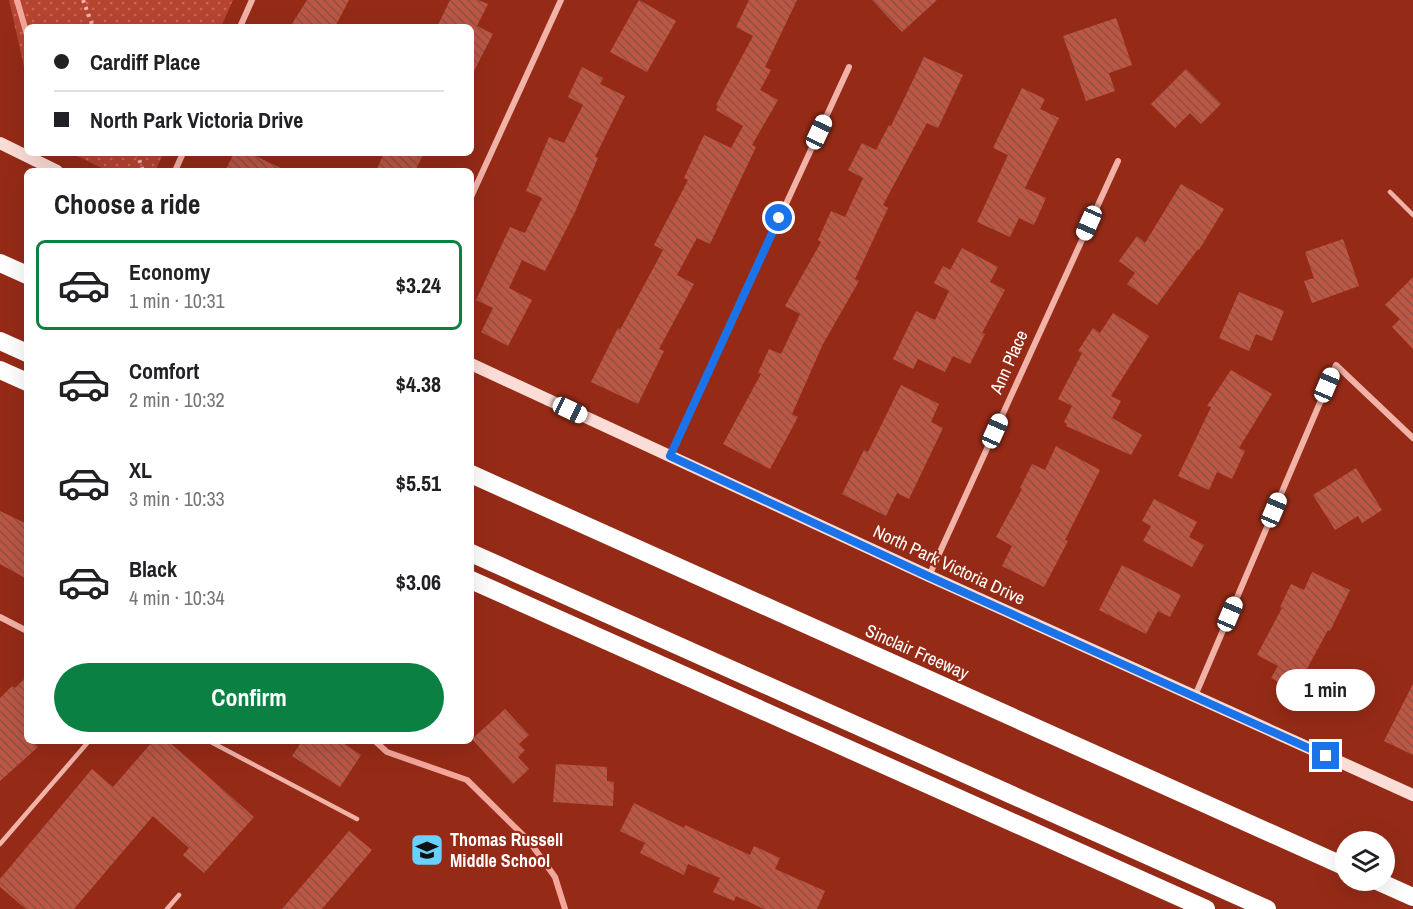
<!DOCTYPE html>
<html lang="en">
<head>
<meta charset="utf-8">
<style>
  :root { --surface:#fff; --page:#f2f2f2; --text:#202124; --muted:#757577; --line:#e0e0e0; --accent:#0b8043 }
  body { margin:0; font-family:"Archivo Narrow",sans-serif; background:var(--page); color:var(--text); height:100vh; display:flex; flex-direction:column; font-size:22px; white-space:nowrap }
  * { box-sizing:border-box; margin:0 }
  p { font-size:20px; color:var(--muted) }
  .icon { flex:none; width:33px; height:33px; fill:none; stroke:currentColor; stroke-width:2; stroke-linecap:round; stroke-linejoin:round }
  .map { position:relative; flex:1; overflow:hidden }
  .details { position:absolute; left:24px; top:168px; width:450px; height:576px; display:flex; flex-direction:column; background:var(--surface); border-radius:9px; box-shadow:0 6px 24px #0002 }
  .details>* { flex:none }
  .guide { position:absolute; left:24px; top:24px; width:450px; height:132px; border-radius:9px; box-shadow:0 6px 24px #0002; display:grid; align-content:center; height:132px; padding:0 30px; background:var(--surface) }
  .buttons { position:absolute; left:1335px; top:831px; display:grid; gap:12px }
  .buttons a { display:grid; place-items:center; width:60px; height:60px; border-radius:50%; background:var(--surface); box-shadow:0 6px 24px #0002; font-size:30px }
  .end { position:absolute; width:27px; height:27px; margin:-14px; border:8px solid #1a73e8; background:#fff; box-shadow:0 0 0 3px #fff }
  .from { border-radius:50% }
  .bubble { position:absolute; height:42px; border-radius:21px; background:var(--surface); box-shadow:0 6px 24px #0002; font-size:20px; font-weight:700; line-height:42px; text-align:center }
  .car { position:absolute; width:18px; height:36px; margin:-18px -9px; border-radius:8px; box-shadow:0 0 4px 2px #0007; background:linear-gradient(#fff 24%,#345 0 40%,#fff 0 76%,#345 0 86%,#fff 0) }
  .guide b { display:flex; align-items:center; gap:21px; height:57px; font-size:22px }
  .guide b+b { border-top:2px solid var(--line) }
  .guide i { width:15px; height:15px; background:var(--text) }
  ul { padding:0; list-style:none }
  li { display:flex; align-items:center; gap:18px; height:90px; margin:0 12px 9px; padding:0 18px; border:3px solid transparent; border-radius:9px }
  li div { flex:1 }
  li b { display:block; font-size:22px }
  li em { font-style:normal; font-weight:700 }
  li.active { border-color:var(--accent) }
  li>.icon { width:54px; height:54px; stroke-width:1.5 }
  h2 { padding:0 30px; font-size:27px; line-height:72px }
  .button { display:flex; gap:12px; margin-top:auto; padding:12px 30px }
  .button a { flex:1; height:69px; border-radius:36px; background:var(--accent); color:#fff; font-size:24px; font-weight:700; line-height:69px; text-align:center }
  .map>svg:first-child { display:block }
  .green { fill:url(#green-dots) }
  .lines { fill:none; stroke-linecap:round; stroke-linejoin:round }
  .stream { stroke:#f4a69b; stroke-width:6 }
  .building { fill:url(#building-back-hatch) }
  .path { stroke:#f1b2a8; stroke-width:4; stroke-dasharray:3 4.5; stroke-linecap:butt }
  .lane { stroke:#f1b2a8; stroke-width:4.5 }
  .street { stroke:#f1b2a8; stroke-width:6 }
  .secondary { stroke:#fcdcd6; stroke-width:12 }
  .highway { stroke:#fff; stroke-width:18 }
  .route { stroke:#1a73e8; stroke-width:8 }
  .labels { text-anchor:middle; stroke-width:4.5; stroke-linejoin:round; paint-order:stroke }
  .street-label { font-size:18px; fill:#fff; stroke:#952b17 }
  .poi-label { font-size:18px; font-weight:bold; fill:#fff; stroke:#952b17; text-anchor:start }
</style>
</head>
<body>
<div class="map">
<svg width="1413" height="909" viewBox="0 0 1413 909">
  <defs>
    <pattern id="green-dots" width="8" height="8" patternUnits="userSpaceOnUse" patternTransform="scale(1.5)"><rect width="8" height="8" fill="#b74431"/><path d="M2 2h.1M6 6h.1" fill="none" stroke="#c5695a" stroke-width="1.8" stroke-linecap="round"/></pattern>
    <pattern id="building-back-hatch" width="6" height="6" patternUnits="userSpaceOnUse" patternTransform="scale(1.5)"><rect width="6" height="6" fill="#be5644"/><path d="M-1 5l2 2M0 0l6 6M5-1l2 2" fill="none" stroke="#8b5248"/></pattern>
  </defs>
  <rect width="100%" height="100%" fill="#952b17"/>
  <g class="green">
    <path d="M9,0h224l-12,27h-194v53z"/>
    <path d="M71,153h93l-9,18h-47z"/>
  </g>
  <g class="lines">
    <g class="stream">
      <path d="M17,0l10,35"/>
      <path d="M375,741l12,11 80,28 62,61 26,36 10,32"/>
    </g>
  </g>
  <g class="building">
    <path d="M307,0h42l-14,27h-45z"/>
    <path d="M450,0h28l10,4 -11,22 16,8 -22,43v-50h-34z"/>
    <path d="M639,0l37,21 -29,51 -37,-20z"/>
    <path d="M749,0h48l-32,67 6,3 -11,20 18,10 -26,45 4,2 -46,97 -13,-6 -20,37 17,9 -35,65 5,2 -26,53 -47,-22 27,-54 2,2 43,-80 -9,-5 34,-65 -4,-2 20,-43 27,13 12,-22 -27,-16 2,-4 -2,-1 37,-69 -17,-9z"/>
    <path d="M872,0h65l-35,32z"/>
    <path d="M1116,18l16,47 -23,8 6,18 -29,10 -23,-65z"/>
    <path d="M924,57l39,18 -25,53 -11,-5 -44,82 5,3 -33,71 4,2 -36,63 -31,70 6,3 -28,52 -47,-25 38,-70 -3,-1 11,-24 12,5 19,-40 -15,-8 36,-64 -3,-2 13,-29 14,6 18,-39 -15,-8 14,-27 14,7 13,-25 2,1z"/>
    <path d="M582,67l21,11 -3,6 25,12 -30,61 3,1 -23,54 -30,59 -23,-11 -13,28 23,12 -24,46 -27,-14 12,-24 -17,-8 34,-73 15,6 17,-35 -16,-7 23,-54 15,6 19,-38 -15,-8z"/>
    <path d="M1186,69l35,35 -20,20 -11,-11 -15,15 -24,-24z"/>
    <path d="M1022,88l23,11 -5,10 19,9 -34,70 21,10 -12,27 -15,-7 -9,19 -33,-15 31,-67 -15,-7z"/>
    <path d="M234,153h15l38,18h-62z"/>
    <path d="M384,153h40l-9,18h-39z"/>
    <path d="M1181,184l43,25 -25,41 -1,-1 -41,56 -30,-21 8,-11 -16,-12 18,-25 8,7z"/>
    <path d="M1343,239l16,47 -47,17 -8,-22 10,-3 -9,-26z"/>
    <path d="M962,248l36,19 -8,15 15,8 -23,43 3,1 -15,30 -17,-8 -8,16 -27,-13 -5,10 -20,-10 23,-48 19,9 14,-29 -15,-8 9,-17 7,4z"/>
    <path d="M1413,277v72l-21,-22 8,-8 -15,-14z"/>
    <path d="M1239,292l45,19 -12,30 -16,-7 -7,17 -30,-13z"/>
    <path d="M1113,313l36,23 -38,60 10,5 -9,17 30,17 -11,20 -65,-29 1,-2 -3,-2 8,-16 -14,-7 24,-46 -4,-2 15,-23 7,5z"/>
    <path d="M1231,370l41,24 -33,54 6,3 -13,28 -15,-7 -8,18 -31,-14 33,-69 -4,-1z"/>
    <path d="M901,385l38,19 -8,18 12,6 -34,71 -12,-6 -11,23 -44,-22 22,-44 4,2z"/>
    <path d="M1056,446l44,24 -35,70 3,1 -24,46 -42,-21 10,-20 -16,-9 26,-48 -2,-1 12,-24 13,6z"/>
    <path d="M1356,468l26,42 -20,13 -4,-7 -23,14 -22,-35z"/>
    <path d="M1154,499l43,23 -8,15 15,8 -12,22 -49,-26 8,-15 -9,-5z"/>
    <path d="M0,511l27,13v55l-27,-15z"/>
    <path d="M1122,565l59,30 -11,22 -12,-6 -12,23 -47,-24z"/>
    <path d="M1312,572l38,18 -20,41 -2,-1 -33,61 -24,-13 7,-12 -21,-11 25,-47 -2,-1 11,-23 13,6z"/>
    <path d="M27,676v65h5l6,6 -38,34v-83l12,-12 3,2z"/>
    <path d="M1413,684v71l-29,-14z"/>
    <path d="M505,709l24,26 -10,9 6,6 -7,7 11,12 -16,15 -41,-45z"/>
    <path d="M153,741h15l86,76 -50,56 -21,-18 6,-7 -36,-32 -79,93h-48l-26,-22v-8l92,-110 21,18z"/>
    <path d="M302,741h38l21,14 -21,32 -48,-31z"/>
    <path d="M556,764l51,3v14l7,1 -1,24 -60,-4z"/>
    <path d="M634,803l50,25 1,-3 65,30 4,-9 26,12 -5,11 50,22 -8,18h-53l-28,-13 -2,5 -21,-9 7,-14 -32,-14 -4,11 -44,-22 5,-10 -25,-12z"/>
    <path d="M349,831l23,19 -50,59h-40z"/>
  </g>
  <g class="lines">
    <g class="path">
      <path d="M83,0l10,27"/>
      <path d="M137,153l6,18"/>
    </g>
    <g class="lane">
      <path d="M1390,192l23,23"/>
      <path d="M209,741l148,78"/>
      <path d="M0,844l89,-103"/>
      <path d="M167,909l12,-14"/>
    </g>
    <g class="street">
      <path d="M240,27l12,-27"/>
      <path d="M175,171l8,-18"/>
      <path d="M471,197l90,-197"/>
      <path d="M670,456l179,-389"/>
      <path d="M929,576l189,-415"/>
      <path d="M0,617l27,14"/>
      <path d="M1195,696l141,-331 77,73"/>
    </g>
    <g class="secondary">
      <path d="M0,143l57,28"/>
      <path d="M471,364l458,212 484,219"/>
    </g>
    <g class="highway">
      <path d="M0,263l27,12"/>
      <path d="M0,341l27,12"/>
      <path d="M0,370l27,12"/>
      <path d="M471,474l875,393"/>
      <path d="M471,553l796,356"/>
      <path d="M471,580l735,329"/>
      <path d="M1375,880l38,17"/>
    </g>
  </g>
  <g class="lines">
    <path class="route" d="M779,218l-109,238 258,120 398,180"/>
  </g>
  <defs>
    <g id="school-square" transform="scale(1.725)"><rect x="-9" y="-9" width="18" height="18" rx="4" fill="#68d1ff" stroke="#952b17"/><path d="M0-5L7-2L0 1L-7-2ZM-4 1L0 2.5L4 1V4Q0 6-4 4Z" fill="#111"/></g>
  </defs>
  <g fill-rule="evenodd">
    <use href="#school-square" x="427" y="850"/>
  </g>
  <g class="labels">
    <g class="street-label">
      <text transform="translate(1009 362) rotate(-66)" y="6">Ann Place</text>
      <text transform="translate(949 565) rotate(25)" y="6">North Park Victoria Drive</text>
      <text transform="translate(917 652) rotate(24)" y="6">Sinclair Freeway</text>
    </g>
    <g class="poi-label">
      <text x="450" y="846">Thomas Russell<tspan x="450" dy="21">Middle School</tspan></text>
    </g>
  </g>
</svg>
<div class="buttons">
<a><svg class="icon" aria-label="layers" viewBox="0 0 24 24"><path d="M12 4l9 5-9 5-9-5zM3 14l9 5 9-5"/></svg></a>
</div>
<i class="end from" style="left:779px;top:218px"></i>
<i class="end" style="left:1326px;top:756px"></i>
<div class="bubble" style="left:1276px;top:669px;width:99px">1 min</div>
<i class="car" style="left:819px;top:132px;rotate:25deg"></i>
<i class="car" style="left:1089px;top:223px;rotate:204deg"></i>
<i class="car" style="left:1327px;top:385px;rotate:23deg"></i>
<i class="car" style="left:570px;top:410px;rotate:115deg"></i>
<i class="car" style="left:995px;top:431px;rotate:24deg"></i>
<i class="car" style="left:1274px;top:510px;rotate:23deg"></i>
<i class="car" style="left:1230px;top:614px;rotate:23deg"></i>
<div class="guide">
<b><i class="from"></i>Cardiff Place</b>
<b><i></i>North Park Victoria Drive</b>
</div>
<section class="details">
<h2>Choose a ride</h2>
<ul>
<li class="active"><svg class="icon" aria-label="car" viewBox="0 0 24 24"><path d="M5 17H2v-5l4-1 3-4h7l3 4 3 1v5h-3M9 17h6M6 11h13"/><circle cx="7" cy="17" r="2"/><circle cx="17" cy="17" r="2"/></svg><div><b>Economy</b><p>1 min · 10:31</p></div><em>$3.24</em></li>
<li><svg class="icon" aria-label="car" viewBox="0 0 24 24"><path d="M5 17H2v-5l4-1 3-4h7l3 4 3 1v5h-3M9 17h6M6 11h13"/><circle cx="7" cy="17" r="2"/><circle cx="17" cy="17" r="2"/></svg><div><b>Comfort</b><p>2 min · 10:32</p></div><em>$4.38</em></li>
<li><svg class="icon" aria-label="car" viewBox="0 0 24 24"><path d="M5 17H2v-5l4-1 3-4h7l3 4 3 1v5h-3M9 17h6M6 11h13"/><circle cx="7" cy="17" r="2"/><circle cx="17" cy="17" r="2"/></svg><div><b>XL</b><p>3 min · 10:33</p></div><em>$5.51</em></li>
<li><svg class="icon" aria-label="car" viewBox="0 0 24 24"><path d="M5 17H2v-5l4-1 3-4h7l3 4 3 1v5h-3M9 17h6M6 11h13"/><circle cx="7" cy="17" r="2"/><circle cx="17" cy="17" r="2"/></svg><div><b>Black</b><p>4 min · 10:34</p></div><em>$3.06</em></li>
</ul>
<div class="button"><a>Confirm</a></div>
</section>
</div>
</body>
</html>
